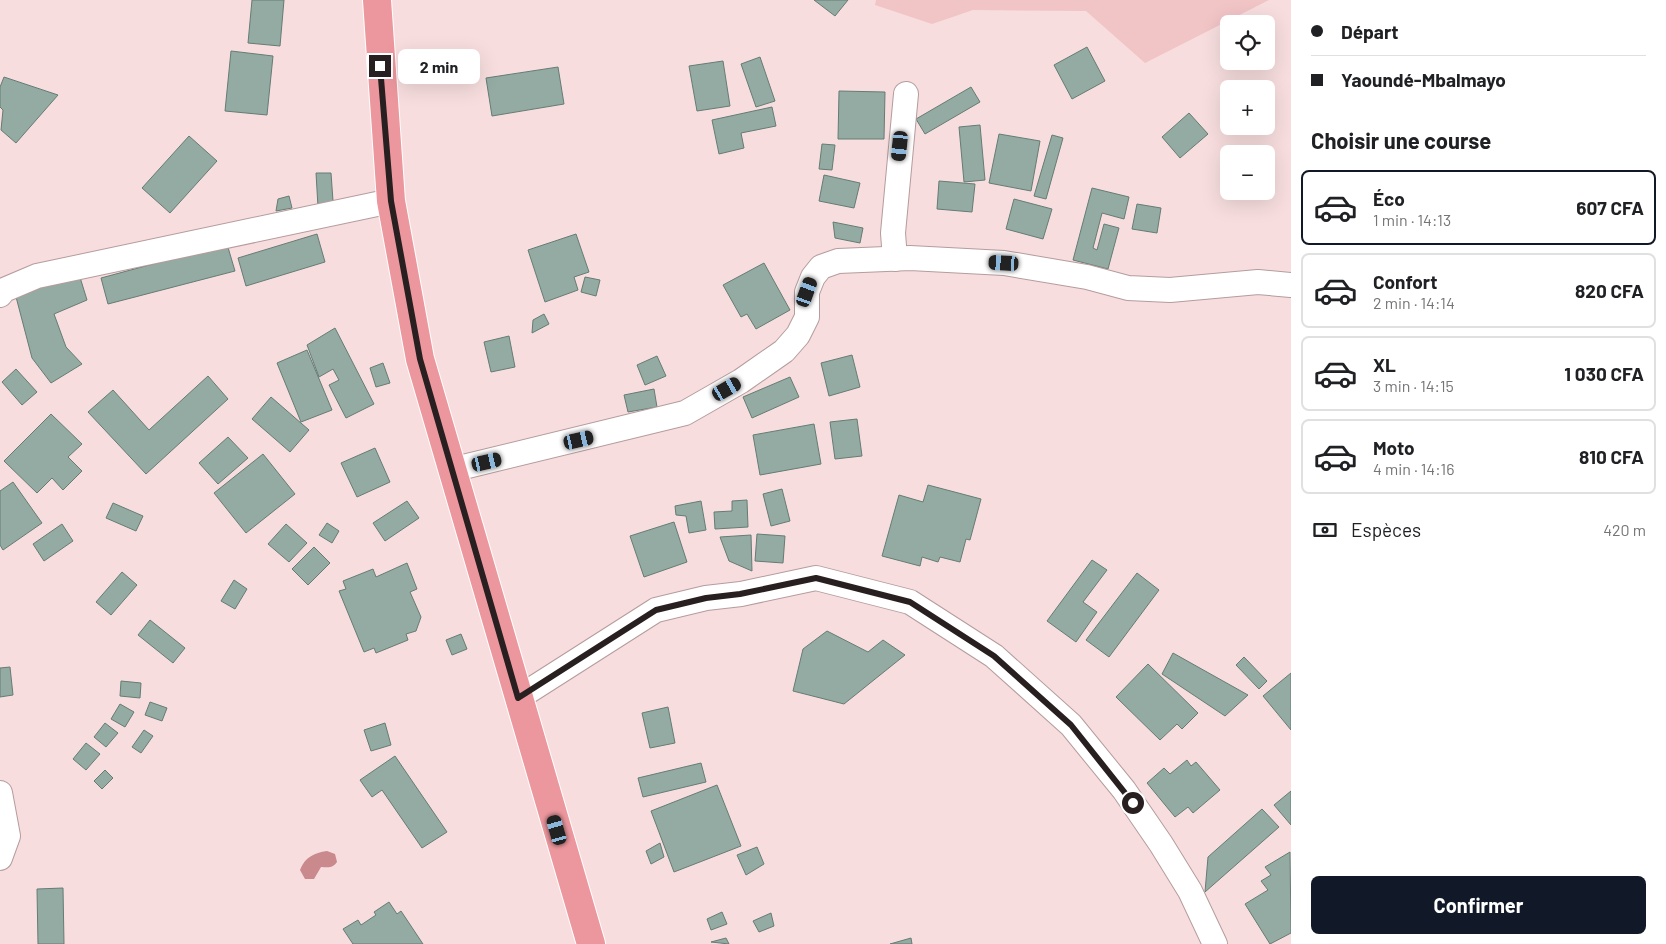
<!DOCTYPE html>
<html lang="fr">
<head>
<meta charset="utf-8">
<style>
  :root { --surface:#fff; --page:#f2f2f2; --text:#202124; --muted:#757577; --line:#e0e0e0; --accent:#111827 }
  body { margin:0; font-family:Barlow,sans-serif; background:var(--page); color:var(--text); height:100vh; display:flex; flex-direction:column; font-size:19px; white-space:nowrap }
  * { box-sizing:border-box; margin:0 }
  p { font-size:16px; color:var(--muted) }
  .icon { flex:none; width:28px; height:28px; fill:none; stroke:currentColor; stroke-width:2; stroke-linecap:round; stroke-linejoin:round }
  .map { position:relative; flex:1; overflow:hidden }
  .drawer { display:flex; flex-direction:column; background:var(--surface); width:375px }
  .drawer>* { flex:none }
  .hud { display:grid; align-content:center; height:110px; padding:0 20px; background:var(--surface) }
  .fabs { position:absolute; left:1220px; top:15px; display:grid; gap:10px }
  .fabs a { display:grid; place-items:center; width:55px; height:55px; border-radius:8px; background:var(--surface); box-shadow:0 5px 20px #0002; font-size:25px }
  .end { position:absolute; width:22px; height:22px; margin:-11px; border:6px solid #281f20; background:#fff; box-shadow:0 0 0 2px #fff }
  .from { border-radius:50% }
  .bubble { position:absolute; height:35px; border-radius:8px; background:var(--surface); box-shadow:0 5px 20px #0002; font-size:16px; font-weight:700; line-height:35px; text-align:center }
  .car { position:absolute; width:15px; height:30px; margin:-15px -8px; border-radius:6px; box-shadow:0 0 4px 1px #0007; background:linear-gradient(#222 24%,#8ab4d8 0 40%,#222 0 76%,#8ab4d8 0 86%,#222 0) }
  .hud b { display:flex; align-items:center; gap:18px; height:48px; font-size:19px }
  .hud b+b { border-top:1px solid var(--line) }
  .hud i { width:12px; height:12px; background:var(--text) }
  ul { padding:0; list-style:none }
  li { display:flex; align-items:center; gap:15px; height:75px; margin:0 10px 8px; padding:0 10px; border:2px solid var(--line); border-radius:8px }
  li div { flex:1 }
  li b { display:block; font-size:19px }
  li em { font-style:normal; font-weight:700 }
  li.active { border-color:var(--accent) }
  li>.icon { width:45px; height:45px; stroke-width:1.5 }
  h2 { padding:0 20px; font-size:22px; line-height:60px }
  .pay { display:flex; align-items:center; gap:12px; height:55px; padding:0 20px; font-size:19px }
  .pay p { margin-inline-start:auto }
  .button { display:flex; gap:10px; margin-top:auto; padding:10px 20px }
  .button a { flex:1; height:58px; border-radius:8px; background:var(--accent); color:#fff; font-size:20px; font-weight:700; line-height:58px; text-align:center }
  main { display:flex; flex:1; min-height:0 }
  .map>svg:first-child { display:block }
  .green { fill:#f1c4c6 }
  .water { fill:#c9898d }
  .building { fill:#93aba2; stroke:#657c74 }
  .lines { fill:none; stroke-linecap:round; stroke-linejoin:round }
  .street-casing { stroke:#b59c9d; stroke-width:26 }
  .highway-casing { stroke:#fff; stroke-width:30 }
  .street { stroke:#fff; stroke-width:24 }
  .highway { stroke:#ec979d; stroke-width:28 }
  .route { stroke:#281f20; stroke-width:6 }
</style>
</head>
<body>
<main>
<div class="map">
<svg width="1291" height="944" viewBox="0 0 1291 944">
  <rect width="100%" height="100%" fill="#f7ddde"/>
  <path class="green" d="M876,0h393l-124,63 -59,-52 -113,-1 -41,14 -57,-19z"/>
  <path class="water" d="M327,851l8,3 2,8c-5,7 -9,5 -16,5l-7,12h-9l-5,-9c5,-13 14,-17 27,-19z"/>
  <g class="building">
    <path d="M252,0h32l-4,46 -32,-3z"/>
    <path d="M814,0h34l-13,16z"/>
    <path d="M1087,47l18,34 -33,18 -18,-34z"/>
    <path d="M231,51l42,5 -6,59 -42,-4z"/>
    <path d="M760,57l15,44 -19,6 -15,-43z"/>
    <path d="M723,61l7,45 -33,5 -8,-45z"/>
    <path d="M558,67l6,37 -72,12 -6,-38z"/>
    <path d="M4,77l54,18 -42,48 -15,-13 2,-20 -3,-3v-20z"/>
    <path d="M971,87l9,15 -55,32 -9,-15z"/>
    <path d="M839,91l46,1 -1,47h-46z"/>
    <path d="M772,107l4,19 -35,7 3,15 -25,6 -7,-34z"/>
    <path d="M1189,113l19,21 -28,24 -18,-21z"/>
    <path d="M980,125l5,55 -21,2 -5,-55z"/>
    <path d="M999,134l41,7 -9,50 -42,-8z"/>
    <path d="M1052,135l11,3 -17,61 -12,-3z"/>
    <path d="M189,136l28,25 -47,52 -28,-25z"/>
    <path d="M822,144l13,1 -3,25 -13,-1z"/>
    <path d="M316,173h15l2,28 -15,6z"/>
    <path d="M824,175l36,8 -6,25 -35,-7z"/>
    <path d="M939,181l36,3 -3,28 -35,-3z"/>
    <path d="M1092,188l37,9 -5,22 -22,-6 -9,35 4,2 7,-26 15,4 -11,41 -35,-9z"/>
    <path d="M289,196l3,12 -16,3 2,-12z"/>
    <path d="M1014,199l38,10 -9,30 -37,-10z"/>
    <path d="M1137,204l24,4 -4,25 -25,-4z"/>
    <path d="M833,222l30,6 -3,15 -25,-5z"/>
    <path d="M317,234l8,28 -79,24 -8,-28z"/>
    <path d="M576,234l13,38 -15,5 4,13 -33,12 -17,-52z"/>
    <path d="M227,244l8,27 -127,33 -7,-26z"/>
    <path d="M764,263l26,47 -34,19 -9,-15 -6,3 -18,-32z"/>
    <path d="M79,274l8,26 -33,14 12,33 16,17 -31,19 -19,-25 -17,-65z"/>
    <path d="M585,277l15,3 -4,16 -15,-4z"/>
    <path d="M544,314l5,10 -17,9 1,-13z"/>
    <path d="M335,328l39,76 -28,14 -17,-33 10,-5 -6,-11 -14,8 -12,-32z"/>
    <path d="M509,336l6,31 -24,5 -7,-30z"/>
    <path d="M307,350l25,60 -31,12 -24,-59z"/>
    <path d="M852,355l8,32 -31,9 -8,-33z"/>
    <path d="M657,356l9,20 -21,9 -8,-20z"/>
    <path d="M383,363l7,20 -14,4 -6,-19z"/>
    <path d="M16,369l21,23 -15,13 -20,-23z"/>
    <path d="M208,376l20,23 -82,75 -58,-62 25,-22 36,40z"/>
    <path d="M790,377l9,20 -47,21 -9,-21z"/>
    <path d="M654,389l3,18 -29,5 -4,-17z"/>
    <path d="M271,397l38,33 -19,22 -38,-33z"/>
    <path d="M51,414l31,30 -14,13 14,14 -19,19 -11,-12 -15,15 -33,-32z"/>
    <path d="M857,419l5,37 -27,3 -5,-37z"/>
    <path d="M814,424l7,40 -61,11 -7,-40z"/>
    <path d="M228,437l20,21 -30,26 -19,-21z"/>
    <path d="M375,448l15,34 -33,15 -16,-34z"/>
    <path d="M263,454l32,40 -49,39 -32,-40z"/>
    <path d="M13,482l29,41 -39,27 -3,-5v-54z"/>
    <path d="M928,485l53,14 -11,41 -4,-1 -6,23 -20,-5 -2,5 -16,-5 -2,9 -38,-10 17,-61 24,7z"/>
    <path d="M782,489l8,32 -19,5 -8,-32z"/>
    <path d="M747,500l1,27 -33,2 -1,-17 18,-1v-10z"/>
    <path d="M407,501l12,17 -34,23 -12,-18z"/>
    <path d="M701,501l5,29 -17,3 -3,-17 -10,-1 -1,-9z"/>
    <path d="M113,503l30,13 -7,15 -30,-13z"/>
    <path d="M674,522l13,40 -43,15 -14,-41z"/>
    <path d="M327,523l12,8 -7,12 -13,-8z"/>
    <path d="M62,524l11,17 -29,20 -11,-17z"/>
    <path d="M286,524l21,19 -18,19 -21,-18z"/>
    <path d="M757,534l28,2 -2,27 -28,-2z"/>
    <path d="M751,535l1,36 -23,-10 -9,-24z"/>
    <path d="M314,547l16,16 -22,22 -16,-16z"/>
    <path d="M1092,560l15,10 -24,32 14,10 -21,30 -29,-21z"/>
    <path d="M407,563l10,26 -7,3 11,25 -5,14 -10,3 2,6 -32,13 -2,-5 -10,4 -25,-61 7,-2 -3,-8 30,-12 3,8z"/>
    <path d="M122,572l15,13 -26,30 -15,-13z"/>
    <path d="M1137,573l22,17 -50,67 -23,-17z"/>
    <path d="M234,580l13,9 -12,20 -14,-8z"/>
    <path d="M150,620l35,28 -12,15 -35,-28z"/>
    <path d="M827,631l41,21 15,-12 22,15 -61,49 -51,-13 10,-42z"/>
    <path d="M461,634l6,15 -15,6 -6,-15z"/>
    <path d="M1173,653l75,42 -23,21 -63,-42z"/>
    <path d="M1244,657l23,24 -8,8 -23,-24z"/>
    <path d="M1148,664l50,49 -16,16 -5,-5 -17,16 -44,-43z"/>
    <path d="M10,667l3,28 -13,2v-29z"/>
    <path d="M1291,673v57l-28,-34z"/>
    <path d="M121,681l20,2 -1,15 -20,-2z"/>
    <path d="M150,702l17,6 -5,13 -17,-6z"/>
    <path d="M120,704l14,8 -9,15 -14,-8z"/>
    <path d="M668,707l7,36 -25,5 -8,-35z"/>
    <path d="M105,723l13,10 -12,14 -12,-10z"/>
    <path d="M385,723l6,22 -20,6 -7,-21z"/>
    <path d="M144,730l9,6 -12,17 -9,-6z"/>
    <path d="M86,743l14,11 -14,16 -13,-11z"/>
    <path d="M395,756l52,76 -25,16 -40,-58 -10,7 -12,-17z"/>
    <path d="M1187,760l4,6 5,-4 24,28 -27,23 -5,-6 -13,10 -28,-34 17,-15 6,6z"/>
    <path d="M701,763l5,19 -63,15 -5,-19z"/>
    <path d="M105,770l8,8 -11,11 -8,-8z"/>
    <path d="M717,785l24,61 -67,26 -23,-61z"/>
    <path d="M1291,791v34l-17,-20z"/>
    <path d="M1262,809l17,18 -74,65 3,-35z"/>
    <path d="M660,843l4,14 -13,7 -5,-13z"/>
    <path d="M757,847l7,17 -18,11 -9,-20z"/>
    <path d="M1290,852l1,81 -21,11 -25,-40 23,-14 -7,-9 10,-6 -6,-8z"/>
    <path d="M63,888l1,56h-26l-1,-55z"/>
    <path d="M389,902l8,12 4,-3 22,33h-70l-10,-15 15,-9 3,5 15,-10 -2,-3z"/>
    <path d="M722,912l5,12 -16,6 -4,-11z"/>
    <path d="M771,913l3,13 -15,6 -6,-11z"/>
    <path d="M726,938l3,6 -18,-2z"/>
    <path d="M911,938l1,6h-22z"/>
  </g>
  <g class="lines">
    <g class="street-casing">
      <g id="street">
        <path d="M895,259l-2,-26 13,-139"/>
        <path d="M0,295l4,-5 33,-14 354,-75"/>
        <path d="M451,470l234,-57 56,-32 43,-30 14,-16 9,-18v-25l6,-15 8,-10 17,-6 72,-3 94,5 83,14 41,11 42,2 88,-8 33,3"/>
        <path d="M518,698l138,-88 50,-12 35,-4 75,-16 94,24 84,54 77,69 53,65 37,54 29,47 25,53"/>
        <path d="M0,793l8,43 -8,22"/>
      </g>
    </g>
    <g class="highway-casing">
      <path id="highway" d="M377,0l14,201 29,158 171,585"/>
    </g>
    <use href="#street" class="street"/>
    <use href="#highway" class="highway"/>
  </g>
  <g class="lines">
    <path class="route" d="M380,66l11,135 29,158 98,339 138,-88 50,-12 34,-4 76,-16 94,24 84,54 77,69 62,78"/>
  </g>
</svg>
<div class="fabs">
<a><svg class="icon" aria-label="locate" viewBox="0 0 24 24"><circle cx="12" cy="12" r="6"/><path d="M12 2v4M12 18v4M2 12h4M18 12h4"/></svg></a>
<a>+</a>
<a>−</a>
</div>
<i class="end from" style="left:1133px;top:803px"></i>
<i class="end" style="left:380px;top:66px"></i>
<div class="bubble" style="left:398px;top:49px;width:82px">2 min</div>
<i class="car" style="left:900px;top:146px;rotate:186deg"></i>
<i class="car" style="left:1004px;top:263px;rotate:273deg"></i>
<i class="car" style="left:807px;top:292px;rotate:20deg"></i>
<i class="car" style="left:727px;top:389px;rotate:60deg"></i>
<i class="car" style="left:579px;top:440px;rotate:77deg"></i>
<i class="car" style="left:487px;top:462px;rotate:77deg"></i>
<i class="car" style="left:557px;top:830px;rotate:344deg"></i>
</div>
<section class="drawer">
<div class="hud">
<b><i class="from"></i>Départ</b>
<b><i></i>Yaoundé-Mbalmayo</b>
</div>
<h2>Choisir une course</h2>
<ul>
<li class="active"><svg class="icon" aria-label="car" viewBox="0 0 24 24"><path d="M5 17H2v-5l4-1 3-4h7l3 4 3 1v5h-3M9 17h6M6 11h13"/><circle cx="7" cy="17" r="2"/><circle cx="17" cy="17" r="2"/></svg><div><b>Éco</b><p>1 min · 14:13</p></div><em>607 CFA</em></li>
<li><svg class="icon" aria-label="car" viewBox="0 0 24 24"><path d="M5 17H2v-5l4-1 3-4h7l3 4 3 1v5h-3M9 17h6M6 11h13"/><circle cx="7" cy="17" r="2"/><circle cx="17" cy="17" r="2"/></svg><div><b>Confort</b><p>2 min · 14:14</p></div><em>820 CFA</em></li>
<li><svg class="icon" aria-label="car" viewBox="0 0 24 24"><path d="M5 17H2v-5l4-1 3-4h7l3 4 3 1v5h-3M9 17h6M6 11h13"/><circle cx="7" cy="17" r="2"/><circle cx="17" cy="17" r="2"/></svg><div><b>XL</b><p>3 min · 14:15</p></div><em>1 030 CFA</em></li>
<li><svg class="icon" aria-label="car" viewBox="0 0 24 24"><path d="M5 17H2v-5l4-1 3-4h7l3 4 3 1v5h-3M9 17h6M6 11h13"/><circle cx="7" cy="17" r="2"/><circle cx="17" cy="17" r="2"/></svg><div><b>Moto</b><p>4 min · 14:16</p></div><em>810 CFA</em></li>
</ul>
<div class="pay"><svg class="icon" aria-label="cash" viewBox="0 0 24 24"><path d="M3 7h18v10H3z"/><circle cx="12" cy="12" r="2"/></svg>Espèces<p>420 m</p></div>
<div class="button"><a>Confirmer</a></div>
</section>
</main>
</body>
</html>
